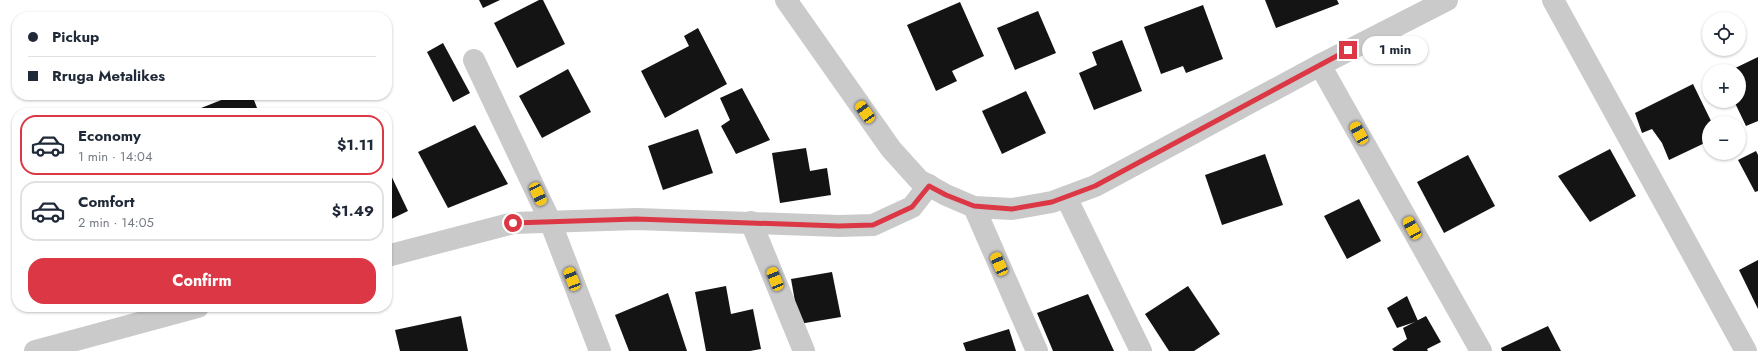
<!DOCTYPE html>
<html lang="en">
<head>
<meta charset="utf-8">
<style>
  :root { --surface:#fff; --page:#f2f2f3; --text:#1f2937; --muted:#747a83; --line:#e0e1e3; --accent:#dc3744 }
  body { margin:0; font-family:Jost,sans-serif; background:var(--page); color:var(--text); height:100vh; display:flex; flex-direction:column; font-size:15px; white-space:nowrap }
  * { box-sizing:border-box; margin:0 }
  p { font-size:13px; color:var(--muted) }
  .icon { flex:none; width:22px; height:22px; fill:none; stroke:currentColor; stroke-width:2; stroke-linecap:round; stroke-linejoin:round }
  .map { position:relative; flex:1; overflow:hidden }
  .details { position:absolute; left:12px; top:108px; width:380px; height:204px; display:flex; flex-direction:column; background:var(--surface); border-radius:16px; box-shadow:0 1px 3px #0004 }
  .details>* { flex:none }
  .hud { position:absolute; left:12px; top:12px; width:380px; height:88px; border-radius:16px; box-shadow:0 1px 3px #0004; display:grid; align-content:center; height:88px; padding:0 16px; background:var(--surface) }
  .buttons { position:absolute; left:1702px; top:12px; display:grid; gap:8px }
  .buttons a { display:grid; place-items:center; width:44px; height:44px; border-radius:50%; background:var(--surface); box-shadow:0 1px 3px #0004; font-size:20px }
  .end { position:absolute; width:18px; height:18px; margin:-9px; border:5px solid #dc3744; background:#fff; box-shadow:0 0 0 2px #fff }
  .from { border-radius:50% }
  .bubble { position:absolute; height:28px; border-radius:14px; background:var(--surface); box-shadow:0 1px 3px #0004; font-size:13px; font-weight:700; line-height:28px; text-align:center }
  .car { position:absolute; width:12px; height:24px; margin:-12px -6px; border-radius:5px; box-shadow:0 0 3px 1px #0007; background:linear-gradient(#f5c518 24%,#345 0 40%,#f5c518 0 76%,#345 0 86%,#f5c518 0) }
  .hud b { display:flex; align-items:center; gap:14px; height:38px; font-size:15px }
  .hud b+b { border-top:1px solid var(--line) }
  .hud i { width:10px; height:10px; background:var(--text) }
  ul { padding:7px 0 0; list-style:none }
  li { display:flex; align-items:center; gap:12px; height:60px; margin:0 8px 6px; padding:0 8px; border:2px solid var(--line); border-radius:16px }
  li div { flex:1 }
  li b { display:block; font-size:15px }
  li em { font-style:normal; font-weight:700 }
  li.current { border-color:var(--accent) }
  li>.icon { width:36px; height:36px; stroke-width:1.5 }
  .cta { display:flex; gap:8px; margin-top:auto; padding:8px 16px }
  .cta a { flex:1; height:46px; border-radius:16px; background:var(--accent); color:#fff; font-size:16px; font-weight:700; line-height:46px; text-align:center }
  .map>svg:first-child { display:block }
  .building { fill:#141414 }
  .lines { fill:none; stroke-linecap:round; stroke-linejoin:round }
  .street { stroke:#cacaca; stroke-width:22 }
  .route { stroke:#dc3744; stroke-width:5 }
</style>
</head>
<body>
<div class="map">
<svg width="1758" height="351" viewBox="0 0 1758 351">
  <rect width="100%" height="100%" fill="#fff"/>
  <g class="building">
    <path d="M479,0h21l-17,8z"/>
    <path d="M539,0h4l22,44 -48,24 -23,-45z"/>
    <path d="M1265,0h72l2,4 -63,24z"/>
    <path d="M960,2l24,54 -32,15 5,10 -21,10 -29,-66z"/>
    <path d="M1203,5l20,54 -37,14 -3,-7 -22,8 -17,-47z"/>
    <path d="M1038,11l18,42 -41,17 -18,-42z"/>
    <path d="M698,28l29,56 -62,34 -24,-47 48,-25 -5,-10z"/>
    <path d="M1122,40l20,51 -48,19 -15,-37 18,-8 -5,-13z"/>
    <path d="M443,43l27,50 -17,9 -26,-50z"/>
    <path d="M1758,57v64l-12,5 -12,-25h5v-30h-10z"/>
    <path d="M568,69l23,43 -49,26 -23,-42z"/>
    <path d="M1693,84l19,39h-3v18l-40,19 -7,-17 -10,-14 -10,4 -7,-20z"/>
    <path d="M742,88l28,52 -34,14 -15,-28 9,-6 -10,-22z"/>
    <path d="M1026,91l20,42 -44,21 -20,-43z"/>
    <path d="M234,95h18l7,18h-61l-2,-3z"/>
    <path d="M475,125l33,59 -60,24 -30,-56z"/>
    <path d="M698,129l15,44 -50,17 -15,-44z"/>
    <path d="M806,148l4,23 17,-3 4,27 -51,8 -8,-50z"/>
    <path d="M1610,149l26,47 -46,26 -32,-46z"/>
    <path d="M1756,151l2,4v36l-3,1 -17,-32z"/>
    <path d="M1265,154l18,51 -61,20 -17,-50z"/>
    <path d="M1468,155l27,51 -51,27 -27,-51z"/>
    <path d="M387,167l21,44 -21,10z"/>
    <path d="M1359,199l22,42 -34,18 -23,-43z"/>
    <path d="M1758,260v49l-19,-39z"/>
    <path d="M832,272l9,45 -42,7 -8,-45z"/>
    <path d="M726,286l5,28 22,-5 8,40 -11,2h-44l-11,-59z"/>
    <path d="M1188,286l32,48 -26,17h-25l-24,-37z"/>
    <path d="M668,293l19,58h-58l-14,-36z"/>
    <path d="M1088,294l26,57h-61l-16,-38z"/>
    <path d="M1407,296l11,25 -21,7 -10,-20z"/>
    <path d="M461,316l7,35h-68l-5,-21z"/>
    <path d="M1426,316l15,26 -14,7 1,2h-34l-2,-2 15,-10 -4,-11z"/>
    <path d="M1548,326l13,25h-59l-1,-3z"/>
    <path d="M1009,329l7,22h-50l-3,-8z"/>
  </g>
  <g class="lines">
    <g class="street">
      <path d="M786,0l105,149 28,31 27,15 28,12 38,2 40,-7 43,-16 225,-121 127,-65"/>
      <path d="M1553,0l193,351"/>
      <path d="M474,60l76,161 50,130"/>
      <path d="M1320,65l161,286"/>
      <path d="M1066,197l75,154"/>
      <path d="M974,207l63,144"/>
      <path d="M751,222l53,129"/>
      <path d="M387,256l126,-33 124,-4 202,7 34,-1 39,-18 17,-22"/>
      <path d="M35,351l163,-44"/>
    </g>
  </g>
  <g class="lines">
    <path class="route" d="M513,223l123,-4 203,7 34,-1 39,-18 17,-21 17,9 28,11 38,3 40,-7 43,-16 253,-136"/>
  </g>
</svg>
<div class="buttons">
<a><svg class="icon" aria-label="locate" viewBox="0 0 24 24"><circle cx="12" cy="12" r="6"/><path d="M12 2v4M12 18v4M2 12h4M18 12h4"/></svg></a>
<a>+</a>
<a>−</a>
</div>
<i class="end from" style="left:513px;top:223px"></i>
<i class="end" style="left:1348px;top:50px"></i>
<div class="bubble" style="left:1362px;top:36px;width:66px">1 min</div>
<i class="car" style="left:865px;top:112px;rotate:325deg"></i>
<i class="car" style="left:1359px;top:133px;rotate:331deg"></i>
<i class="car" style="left:538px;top:194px;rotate:155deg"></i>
<i class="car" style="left:1412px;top:228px;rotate:331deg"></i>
<i class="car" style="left:999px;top:264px;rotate:336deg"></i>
<i class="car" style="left:572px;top:279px;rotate:339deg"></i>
<i class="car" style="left:775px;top:279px;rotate:338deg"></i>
<div class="hud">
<b><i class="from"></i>Pickup</b>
<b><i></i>Rruga Metalikes</b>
</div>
<section class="details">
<ul>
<li class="current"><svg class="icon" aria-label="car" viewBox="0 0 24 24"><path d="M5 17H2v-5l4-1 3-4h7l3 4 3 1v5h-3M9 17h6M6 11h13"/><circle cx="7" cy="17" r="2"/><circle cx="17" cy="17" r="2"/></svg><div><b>Economy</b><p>1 min · 14:04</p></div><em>$1.11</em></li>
<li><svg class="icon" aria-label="car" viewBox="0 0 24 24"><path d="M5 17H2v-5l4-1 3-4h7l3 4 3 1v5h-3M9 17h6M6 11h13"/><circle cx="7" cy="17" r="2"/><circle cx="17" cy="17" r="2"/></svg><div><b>Comfort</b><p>2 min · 14:05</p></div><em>$1.49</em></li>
</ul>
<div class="cta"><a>Confirm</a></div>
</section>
</div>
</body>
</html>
